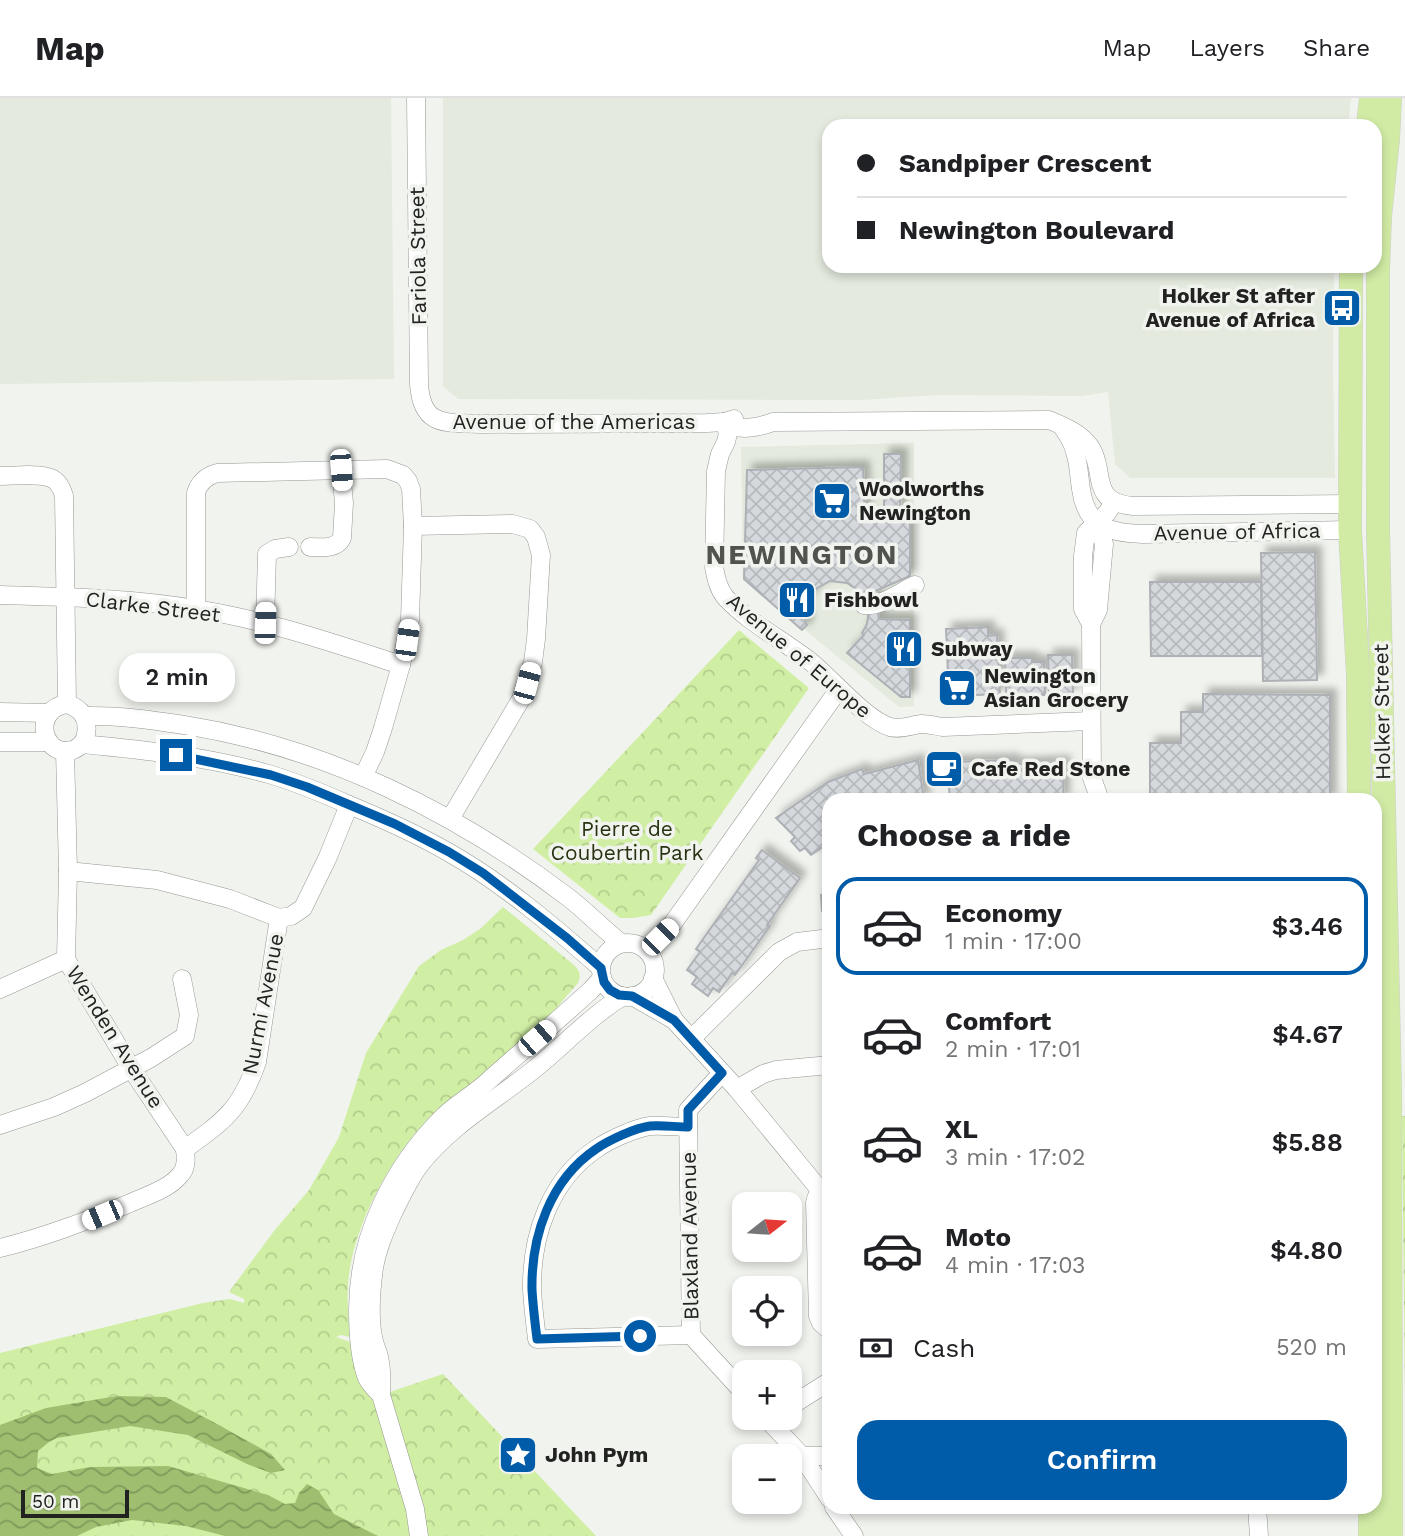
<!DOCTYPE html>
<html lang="en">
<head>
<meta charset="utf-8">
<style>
  :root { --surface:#fff; --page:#f6f6f6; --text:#202124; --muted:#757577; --line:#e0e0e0; --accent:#005ba8 }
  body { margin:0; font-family:"Work Sans",sans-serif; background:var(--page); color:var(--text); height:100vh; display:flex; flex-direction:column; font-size:26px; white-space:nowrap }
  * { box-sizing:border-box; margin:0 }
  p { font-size:23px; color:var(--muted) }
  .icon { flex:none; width:38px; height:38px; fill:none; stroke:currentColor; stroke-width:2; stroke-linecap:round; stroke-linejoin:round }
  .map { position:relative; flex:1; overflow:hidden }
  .panel { position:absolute; left:822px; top:695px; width:560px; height:721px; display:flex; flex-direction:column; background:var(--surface); border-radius:21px; box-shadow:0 4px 10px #0003 }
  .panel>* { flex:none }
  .banner { position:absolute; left:822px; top:21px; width:560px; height:154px; border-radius:21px; box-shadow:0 4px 10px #0003; display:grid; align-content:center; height:154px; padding:0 35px; background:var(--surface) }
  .needle { width:46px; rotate:73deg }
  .tools { position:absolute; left:732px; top:1094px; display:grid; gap:14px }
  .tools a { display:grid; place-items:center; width:70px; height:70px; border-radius:14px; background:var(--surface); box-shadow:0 4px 10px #0003; font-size:35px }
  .scale { position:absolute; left:21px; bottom:18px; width:108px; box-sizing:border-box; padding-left:7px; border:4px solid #222321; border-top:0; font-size:19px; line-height:24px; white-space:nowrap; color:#222321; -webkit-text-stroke:5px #f1f3ee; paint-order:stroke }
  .end { position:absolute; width:32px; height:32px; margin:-16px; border:9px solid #005ba8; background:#fff; box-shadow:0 0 0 4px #fff }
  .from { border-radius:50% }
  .bubble { position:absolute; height:49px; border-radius:21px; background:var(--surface); box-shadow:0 4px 10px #0003; font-size:23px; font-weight:600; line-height:49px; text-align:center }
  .car { position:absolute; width:21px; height:42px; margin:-21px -10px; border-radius:9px; box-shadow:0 0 5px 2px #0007; background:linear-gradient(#fff 24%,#345 0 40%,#fff 0 76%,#345 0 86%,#fff 0) }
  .banner b { display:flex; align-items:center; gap:24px; height:66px; font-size:26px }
  .banner b+b { border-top:2px solid var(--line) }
  .banner i { width:18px; height:18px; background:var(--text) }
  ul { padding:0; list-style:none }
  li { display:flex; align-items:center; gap:21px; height:98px; margin:0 14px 10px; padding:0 21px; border:4px solid transparent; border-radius:21px }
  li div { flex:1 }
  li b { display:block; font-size:26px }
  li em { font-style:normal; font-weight:600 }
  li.selected { border-color:var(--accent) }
  li>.icon { width:63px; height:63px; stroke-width:1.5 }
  h2 { padding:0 35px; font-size:32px; line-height:84px }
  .pay { display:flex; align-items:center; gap:18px; height:77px; padding:0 35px; font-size:26px }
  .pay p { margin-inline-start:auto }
  .primary-button { display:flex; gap:14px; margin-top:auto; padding:14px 35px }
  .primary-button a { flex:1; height:80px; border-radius:21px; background:var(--accent); color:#fff; font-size:28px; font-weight:600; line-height:80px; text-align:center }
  header { display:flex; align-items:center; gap:42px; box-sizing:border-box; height:98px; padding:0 35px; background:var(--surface); border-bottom:2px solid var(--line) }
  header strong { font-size:33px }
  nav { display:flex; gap:38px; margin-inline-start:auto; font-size:24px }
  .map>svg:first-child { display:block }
  .built { fill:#e4eade }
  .park { fill:url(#park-crowns) }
  .water { fill:url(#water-waves) }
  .building { fill:url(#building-cross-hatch); stroke:#adb1b5; stroke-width:2; filter:url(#shadow) }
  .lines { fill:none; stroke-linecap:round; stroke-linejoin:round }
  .minor-casing { stroke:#969893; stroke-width:19 }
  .major-casing { stroke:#cecfce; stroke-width:24 }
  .minor { stroke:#fff; stroke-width:18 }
  .major { stroke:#d1eba4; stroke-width:23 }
  .route { stroke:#005ba8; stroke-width:9 }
  .labels { text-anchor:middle; stroke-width:7; stroke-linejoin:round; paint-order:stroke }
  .street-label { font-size:21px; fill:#222321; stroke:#f1f3ee }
  .poi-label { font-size:21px; font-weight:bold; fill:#222321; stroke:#f1f3ee; text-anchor:start }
  .park-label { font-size:21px; fill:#263211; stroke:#f1f3ee }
  .district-label { font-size:28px; font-weight:bold; letter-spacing:2px; fill:#51534f; stroke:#f1f3ee }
</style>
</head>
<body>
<header>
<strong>Map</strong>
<nav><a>Map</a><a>Layers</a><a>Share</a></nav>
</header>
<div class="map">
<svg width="1405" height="1438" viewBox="0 0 1405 1438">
  <defs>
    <pattern id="park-crowns" width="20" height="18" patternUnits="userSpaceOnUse" patternTransform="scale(1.75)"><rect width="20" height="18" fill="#d1efa4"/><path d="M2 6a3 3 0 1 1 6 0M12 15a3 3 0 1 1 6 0" fill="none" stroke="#b3cd8d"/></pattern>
    <pattern id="water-waves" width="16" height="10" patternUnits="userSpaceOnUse" patternTransform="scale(1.75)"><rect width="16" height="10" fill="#9fbe6f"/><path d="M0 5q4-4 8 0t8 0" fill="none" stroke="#819a5b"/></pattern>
    <pattern id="building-cross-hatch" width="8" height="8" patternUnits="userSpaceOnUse" patternTransform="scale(1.75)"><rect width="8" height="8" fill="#d5d9dd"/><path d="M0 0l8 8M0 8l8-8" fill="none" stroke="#b7babd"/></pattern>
    <filter id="shadow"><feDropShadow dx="6" dy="-6" stdDeviation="3.5" flood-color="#0004"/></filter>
  </defs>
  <rect width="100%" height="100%" fill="#f1f3ee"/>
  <g class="built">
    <path d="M0,0h391l3,281 -394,5z"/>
    <path d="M443,0h908l-3,28h-518v140h504l-1,102 2,110h-205l-15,-14 -7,-72 -26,4 -146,-1 -74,5 -404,-1 -15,-13z"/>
    <path d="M914,345v263l-15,1 -156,-128 -2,-132z"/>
  </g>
  <g class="park">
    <path d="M739,532l70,58 -158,227 -18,3h-13l-87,-69z"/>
    <path d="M503,809l71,58c6,6 7,10 4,18 -19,21 -39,48 -61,67 -17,15 -36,28 -55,42 -9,6 -18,12 -26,19 -40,37 -77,103 -86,157 -4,23 -2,46 0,69l-9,-2 -5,2 23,8 22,50 62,-21 153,162h-596v-183l203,-50 27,-4 14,4v-4l-15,-7 45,-61 35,-41 30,-53 27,-84 53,-87 22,-16 22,-10 17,-11z"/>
    <path d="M1402,1018h3v283z"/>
  </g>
  <path class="water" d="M117,1298l49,1 51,27 54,30 14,16 -14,3 -24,-9 -59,-29 -58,-9 -73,12 -8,4 -11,9 -1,17 15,6 38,-7 78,-1 100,29 17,9 10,-1 4,-10 8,-9 11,6 16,24 44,22h-153l-39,-10 -54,-6 -36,7 -19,9h-77v-111l46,-17z"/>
  <g class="building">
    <path d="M884,356h17l-1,56 -16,1z"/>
    <path d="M863,369l2,50h45v59l-37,16 3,7 3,20 31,1v77h-9l-54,-44 17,-18 -2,-2 5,-9 2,-14 -7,-17 -15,-10 -17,-2 -16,9 -9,13 -1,13 3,9 -5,5 -58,-51 3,-109z"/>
    <path d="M1315,454l2,128 -54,1 -2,-128z"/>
    <path d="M1150,484h111l1,74h-111z"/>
    <path d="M988,529v9l9,-1 3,59 -51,2 -3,-67z"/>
    <path d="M1048,557h24l1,38h-24z"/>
    <path d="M1005,560h27v4h12l1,33h-39z"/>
    <path d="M1203,596l127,1v105h-180v-57h31v-31h22z"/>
    <path d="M918,662l6,40h-94v42l-19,13 -6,-7 -5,3 -9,-10 4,-4 -19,-19 52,-36 34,-13 2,5z"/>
    <path d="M1013,662v4l51,-2 -1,38h-113l-1,-13h5l-4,-25z"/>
    <path d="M762,752l38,28 -33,47 3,1 -35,49 -3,-2 -13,19 -6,-4 -5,8 -16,-12 5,-7 -10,-7 13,-18 -4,-3 63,-89 -3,-2z"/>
    <path d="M827,776h3l-1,49 -1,-12h-6l-1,-16 8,-1z"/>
  </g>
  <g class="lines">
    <g class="minor-casing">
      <g id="minor">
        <path d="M416,0l3,286c3,44 27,38 62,40l226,-1 17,-1 10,-3"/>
        <path d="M724,324c15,10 33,6 49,0l276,-2c15,6 33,14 42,28 15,25 -2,54 42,58l217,-2"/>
        <path d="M724,324l4,11 -2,9 -6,12 -4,17 -2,96c2,11 4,21 11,30 24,26 58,43 86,65 21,17 54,57 79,65 11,3 21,-2 32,-3 6,0 14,2 21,3l148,-6"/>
        <path d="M1063,330c5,7 10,15 12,24 4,12 4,25 6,37 5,38 28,44 62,45l207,-4"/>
        <path d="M0,378c13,0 39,-3 51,2 7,3 11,11 13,18l3,208"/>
        <path d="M1098,425l6,21 -6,66 -7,14 1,154 8,22"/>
        <path d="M413,428l100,-2 17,5 6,8 5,18 -5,84 -3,23 -12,37 -71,120"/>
        <path d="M310,449c11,0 26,3 32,-9l2,-35 -3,-33"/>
        <path d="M0,497c65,2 131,3 196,14 70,11 137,34 205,56"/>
        <path d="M864,507c17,2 36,-13 51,-20"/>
        <path d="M196,511v-116c3,-11 11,-17 21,-20l170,-4 16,6 5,6 3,8 2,37 -3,94 -9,45 -18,63 -8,24 -12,25"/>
        <path d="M265,525l2,-69 8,-5 14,-2"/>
        <path d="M1091,526l-8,-15v-53l3,-23 21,-20 7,-11"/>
        <path d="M67,606c14,4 22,15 19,30 -1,8 -6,13 -13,16 -31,9 -42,-41 -6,-46z"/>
        <path d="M0,614l49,1"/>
        <path d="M84,618c33,-1 67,4 100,9 141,22 272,87 385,173 18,14 34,31 52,45"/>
        <path d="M0,644h49"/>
        <path d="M82,646c64,6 128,13 190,31 26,8 50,18 75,29 34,14 68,29 101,48 55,31 105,74 153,116"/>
        <path d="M65,653l3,120 -2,88 65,109 54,81"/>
        <path d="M68,773l89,9 73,19 49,19"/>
        <circle cx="628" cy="872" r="27"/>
        <path d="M646,852l27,-27 166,-234"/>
        <path d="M653,880l21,42 63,69 83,101"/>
        <path d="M0,891l66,-30"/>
        <path d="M632,898l42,24"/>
        <path d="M691,941l88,-87 18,-10 33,-4"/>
        <path d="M722,975l-34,37 3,225 53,58"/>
        <path d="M737,991l26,-15 13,-4 54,-5"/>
        <path d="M0,1027l54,-18 31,-14 66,-35 34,-22 4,-21 -7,-36"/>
        <path d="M688,1029c-12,0 -26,-2 -38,-1 -15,2 -41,14 -54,23 -46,31 -65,87 -64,141 1,16 3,33 5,49l154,-4"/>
        <path d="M830,1088c-10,3 -13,7 -15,17l3,113 3,7 9,8"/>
        <path d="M0,1150c45,-11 86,-27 128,-44 17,-8 40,-14 52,-29 7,-7 6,-17 5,-26 39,-28 56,-40 72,-87l22,-144 12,-2 12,-8 24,-49 22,-54"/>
        <path d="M381,1297c-5,-5 -11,-11 -14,-17 -8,-21 -9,-46 -9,-68 0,-74 35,-144 87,-195 13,-12 29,-21 42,-33 35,-31 70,-61 104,-92l11,-12"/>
        <path d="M789,1309l41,-26"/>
        <path d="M766,1320l36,38 28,43"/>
        <path d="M802,1358h28"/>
        <path d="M834,1409l20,29"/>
        <path d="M1257,1409l2,29"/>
        <path d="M419,1438l-4,-27 -34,-114c1,-15 1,-28 -3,-42 -2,-5 -4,-10 -5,-16 -4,-21 -2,-47 1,-69 3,-19 11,-37 19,-55 8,-16 15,-32 26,-47 31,-41 79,-67 118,-99 29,-24 54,-51 86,-71"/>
      </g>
    </g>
    <g class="major-casing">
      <g id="major">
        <path d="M1390,0l-2,41 -8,77 -2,53v261l12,565 1,441"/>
        <path d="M1368,28l3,-28"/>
        <path d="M1351,168l-1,264 8,144 1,126"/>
        <path d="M1370,1409v29"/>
      </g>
    </g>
    <use href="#minor" class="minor"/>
    <use href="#major" class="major"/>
  </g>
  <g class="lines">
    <path class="route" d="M176,657l95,20 36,12 88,37 54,28 34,21 84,65 34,30 3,14 6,8 9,5 13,1 42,24 48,53 -34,37v17c-12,0 -26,-2 -38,-1 -15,2 -41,14 -54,23 -46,31 -65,87 -64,141 1,16 3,33 5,49l103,-3"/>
  </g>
  <defs>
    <g id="bus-square" transform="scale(2.0125)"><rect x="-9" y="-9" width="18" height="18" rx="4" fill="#005ba8" stroke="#f1f3ee"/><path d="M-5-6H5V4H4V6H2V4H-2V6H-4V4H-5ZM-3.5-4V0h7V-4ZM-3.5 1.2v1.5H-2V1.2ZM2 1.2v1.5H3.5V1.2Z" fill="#fff"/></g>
    <g id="supermarket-square" transform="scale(2.0125)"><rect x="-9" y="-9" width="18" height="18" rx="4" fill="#005ba8" stroke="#f1f3ee"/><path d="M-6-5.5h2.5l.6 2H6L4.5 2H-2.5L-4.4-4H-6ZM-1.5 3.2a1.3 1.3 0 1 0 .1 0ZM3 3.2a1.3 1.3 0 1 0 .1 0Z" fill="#fff"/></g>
    <g id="restaurant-square" transform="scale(2.0125)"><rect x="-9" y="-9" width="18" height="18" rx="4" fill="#005ba8" stroke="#f1f3ee"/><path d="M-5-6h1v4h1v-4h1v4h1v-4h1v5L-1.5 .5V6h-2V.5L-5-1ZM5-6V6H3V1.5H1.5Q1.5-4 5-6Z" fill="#fff"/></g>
    <g id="cafe-square" transform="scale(2.0125)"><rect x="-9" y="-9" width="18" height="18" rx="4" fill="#005ba8" stroke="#f1f3ee"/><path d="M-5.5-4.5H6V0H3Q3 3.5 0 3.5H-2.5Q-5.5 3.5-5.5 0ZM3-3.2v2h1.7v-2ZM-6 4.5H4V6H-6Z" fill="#fff"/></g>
    <g id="sight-square" transform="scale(2.0125)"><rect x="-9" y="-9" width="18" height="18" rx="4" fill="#005ba8" stroke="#f1f3ee"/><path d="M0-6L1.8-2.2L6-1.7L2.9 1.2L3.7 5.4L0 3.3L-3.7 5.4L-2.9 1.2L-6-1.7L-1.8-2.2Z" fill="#fff"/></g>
  </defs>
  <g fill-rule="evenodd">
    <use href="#bus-square" x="1342" y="210"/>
    <use href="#supermarket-square" x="832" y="403"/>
    <use href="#restaurant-square" x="797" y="502"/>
    <use href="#restaurant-square" x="904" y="551"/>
    <use href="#supermarket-square" x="957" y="590"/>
    <use href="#cafe-square" x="944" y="671"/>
    <use href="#sight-square" x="518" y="1357"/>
  </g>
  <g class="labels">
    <g class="street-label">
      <text transform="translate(418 158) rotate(-91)" y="7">Fariola Street</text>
      <text x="574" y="331">Avenue of the Americas</text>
      <text transform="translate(1237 434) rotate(-1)" y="7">Avenue of Africa</text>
      <text transform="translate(153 509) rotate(7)" y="7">Clarke Street</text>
      <text transform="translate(799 558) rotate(40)" y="7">Avenue of Europe</text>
      <text transform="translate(1382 614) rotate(-91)" y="7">Holker Street</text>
      <text transform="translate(263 906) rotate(-79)" y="7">Nurmi Avenue</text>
      <text transform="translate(115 939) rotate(58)" y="7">Wenden Avenue</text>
      <text transform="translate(690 1138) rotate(-91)" y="7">Blaxland Avenue</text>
    </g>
    <g class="poi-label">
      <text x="1315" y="205" text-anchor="end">Holker St after<tspan x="1315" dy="24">Avenue of Africa</tspan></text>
      <text x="859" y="398">Woolworths<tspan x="859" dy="24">Newington</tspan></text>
      <text x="824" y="509">Fishbowl</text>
      <text x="931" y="558">Subway</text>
      <text x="984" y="585">Newington<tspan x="984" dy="24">Asian Grocery</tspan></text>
      <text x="971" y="678">Cafe Red Stone</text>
      <text x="545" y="1364">John Pym</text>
    </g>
    <g class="park-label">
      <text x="627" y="738">Pierre de<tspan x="627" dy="24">Coubertin Park</tspan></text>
    </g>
    <g class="district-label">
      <text x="802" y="466">NEWINGTON</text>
    </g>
  </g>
</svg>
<div class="tools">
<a><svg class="needle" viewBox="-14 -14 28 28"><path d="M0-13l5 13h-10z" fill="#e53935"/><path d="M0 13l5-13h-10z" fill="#757577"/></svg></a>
<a><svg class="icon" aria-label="locate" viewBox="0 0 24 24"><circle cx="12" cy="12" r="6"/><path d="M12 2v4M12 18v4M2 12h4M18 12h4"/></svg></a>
<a>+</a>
<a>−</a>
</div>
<div class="scale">50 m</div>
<i class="end from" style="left:640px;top:1238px"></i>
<i class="end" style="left:176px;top:657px"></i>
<div class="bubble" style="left:119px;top:555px;width:116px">2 min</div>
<i class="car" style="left:341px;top:372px;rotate:176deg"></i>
<i class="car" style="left:265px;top:525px;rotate:2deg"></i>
<i class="car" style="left:407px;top:542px;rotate:8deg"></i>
<i class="car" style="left:527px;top:585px;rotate:15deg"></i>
<i class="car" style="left:660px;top:839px;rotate:45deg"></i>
<i class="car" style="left:537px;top:940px;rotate:49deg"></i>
<i class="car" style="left:102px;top:1117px;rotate:247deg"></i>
<div class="banner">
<b><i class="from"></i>Sandpiper Crescent</b>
<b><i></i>Newington Boulevard</b>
</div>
<section class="panel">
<h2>Choose a ride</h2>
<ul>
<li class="selected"><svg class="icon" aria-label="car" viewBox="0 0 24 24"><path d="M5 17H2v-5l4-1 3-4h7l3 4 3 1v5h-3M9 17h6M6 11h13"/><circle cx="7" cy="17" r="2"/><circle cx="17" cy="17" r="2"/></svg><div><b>Economy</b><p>1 min · 17:00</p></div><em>$3.46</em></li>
<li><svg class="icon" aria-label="car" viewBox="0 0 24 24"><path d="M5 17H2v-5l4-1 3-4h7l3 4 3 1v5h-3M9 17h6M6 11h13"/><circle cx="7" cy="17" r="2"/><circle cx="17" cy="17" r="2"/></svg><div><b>Comfort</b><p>2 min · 17:01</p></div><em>$4.67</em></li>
<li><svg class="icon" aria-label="car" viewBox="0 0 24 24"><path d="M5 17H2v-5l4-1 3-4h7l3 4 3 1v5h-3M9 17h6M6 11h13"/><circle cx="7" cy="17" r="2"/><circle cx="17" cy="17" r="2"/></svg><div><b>XL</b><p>3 min · 17:02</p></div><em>$5.88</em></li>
<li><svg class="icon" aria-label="car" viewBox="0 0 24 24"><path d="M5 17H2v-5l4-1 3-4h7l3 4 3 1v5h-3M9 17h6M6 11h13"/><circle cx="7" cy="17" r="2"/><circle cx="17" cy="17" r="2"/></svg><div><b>Moto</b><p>4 min · 17:03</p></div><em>$4.80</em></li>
</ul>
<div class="pay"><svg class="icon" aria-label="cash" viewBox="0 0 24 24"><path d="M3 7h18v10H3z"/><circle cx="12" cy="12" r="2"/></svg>Cash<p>520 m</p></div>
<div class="primary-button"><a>Confirm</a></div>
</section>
</div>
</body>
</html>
